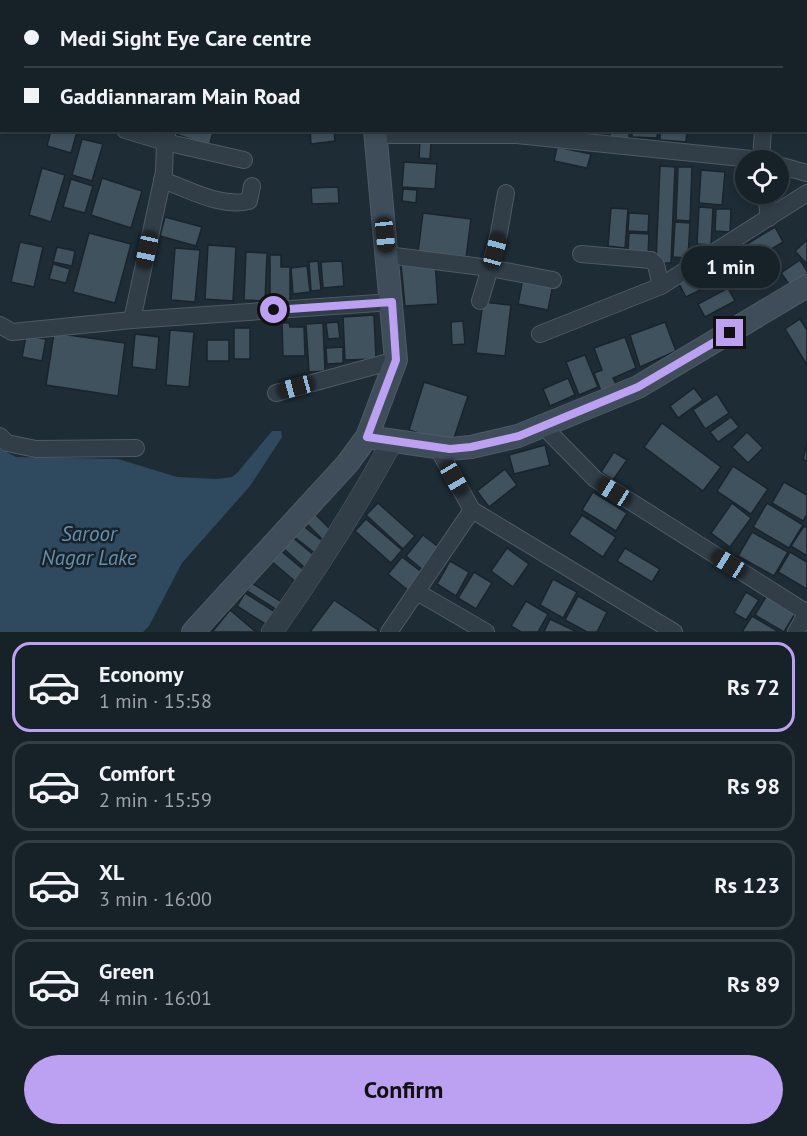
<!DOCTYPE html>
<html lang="en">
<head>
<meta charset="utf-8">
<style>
  :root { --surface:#162128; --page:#232e34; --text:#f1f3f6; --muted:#9ea3a8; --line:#353e45; --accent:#bca0f2 }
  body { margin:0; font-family:"PT Sans",sans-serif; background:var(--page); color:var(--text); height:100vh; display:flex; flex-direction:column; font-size:22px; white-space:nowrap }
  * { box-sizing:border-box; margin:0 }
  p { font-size:20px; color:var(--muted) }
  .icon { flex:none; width:33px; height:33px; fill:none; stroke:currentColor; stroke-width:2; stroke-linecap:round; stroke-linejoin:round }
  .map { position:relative; height:632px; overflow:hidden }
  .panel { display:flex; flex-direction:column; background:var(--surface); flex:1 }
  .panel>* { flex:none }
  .top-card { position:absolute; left:0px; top:0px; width:807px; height:132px; box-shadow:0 3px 9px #0003,0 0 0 2px var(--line); display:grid; align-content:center; height:132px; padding:0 24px; background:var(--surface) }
  .fabs { position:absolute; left:735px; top:150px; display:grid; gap:12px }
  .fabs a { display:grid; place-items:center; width:54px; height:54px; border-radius:50%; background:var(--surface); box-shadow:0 3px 9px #0003,0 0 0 2px var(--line); font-size:30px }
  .end { position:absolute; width:27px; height:27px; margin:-14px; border:8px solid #bca0f2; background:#111; box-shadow:0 0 0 3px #111 }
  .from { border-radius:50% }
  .bubble { position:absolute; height:42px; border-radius:21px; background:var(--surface); box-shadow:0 3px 9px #0003,0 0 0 2px var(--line); font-size:20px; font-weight:600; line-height:42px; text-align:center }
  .car { position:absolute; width:18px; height:36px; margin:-18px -9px; border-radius:8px; box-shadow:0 0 4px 2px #0007; background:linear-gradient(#222 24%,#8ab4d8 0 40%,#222 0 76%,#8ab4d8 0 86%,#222 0) }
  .top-card b { display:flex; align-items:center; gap:21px; height:57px; font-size:22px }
  .top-card b+b { border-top:2px solid var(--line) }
  .top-card i { width:15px; height:15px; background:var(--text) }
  ul { padding:10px 0 0; list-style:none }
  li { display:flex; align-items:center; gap:18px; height:90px; margin:0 12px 9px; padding:0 12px; border:3px solid var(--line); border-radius:18px }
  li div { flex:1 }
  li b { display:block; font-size:22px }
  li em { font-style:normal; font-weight:600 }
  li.current { border-color:var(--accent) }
  li>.icon { width:54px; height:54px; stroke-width:1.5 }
  .cta { display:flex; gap:12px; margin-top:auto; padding:12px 24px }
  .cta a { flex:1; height:69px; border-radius:36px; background:var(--accent); color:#111; font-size:24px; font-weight:600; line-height:69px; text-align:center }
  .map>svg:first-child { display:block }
  .water { fill:#2f4a5f }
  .building { fill:#40525e; stroke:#19242d; stroke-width:1.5 }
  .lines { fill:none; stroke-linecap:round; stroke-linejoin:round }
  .minor-casing { stroke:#4e5b65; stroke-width:18 }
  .tertiary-casing { stroke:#4e5b65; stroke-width:22 }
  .secondary-casing { stroke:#4e5b65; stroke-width:24 }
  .minor { stroke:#313d47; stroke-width:16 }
  .tertiary { stroke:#313d47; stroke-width:21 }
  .secondary { stroke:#3f4d5a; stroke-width:22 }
  .route { stroke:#bca0f2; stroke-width:8 }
  .labels { text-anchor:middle; stroke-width:5; stroke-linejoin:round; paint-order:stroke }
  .water-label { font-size:21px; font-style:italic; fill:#698faa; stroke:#17222b }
</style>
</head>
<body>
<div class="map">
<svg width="807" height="632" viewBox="0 0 807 632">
  <rect width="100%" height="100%" fill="#1e2c36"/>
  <path class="water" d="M272,431h9l1,6 -32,49 -68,77 -33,63 -6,6h-143v-183l16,8 102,2 59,18 40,2 15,-2 6,-5z"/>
  <g class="building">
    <path d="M388,0h51l-51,2z"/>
    <rect x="466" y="0" width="23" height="2"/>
    <path d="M631,0h25l-1,2z"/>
    <path d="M685,0h58l-58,2z"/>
    <path d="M51,130l26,2 -6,21 -24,-7z"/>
    <path d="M170,130h44l-5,16 -39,-14z"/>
    <path d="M310,130h24l1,11 -24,3z"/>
    <rect x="610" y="130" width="19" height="11"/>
    <path d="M632,130h26l-1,8 -25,-1z"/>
    <path d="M660,130h27l-1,12 -26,-2z"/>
    <path d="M82,139l21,5 -11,37 -20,-6z"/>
    <path d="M420,141h11l-1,18 -11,-1z"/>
    <path d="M557,147l34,7 -4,14 -33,-7z"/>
    <path d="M404,162l33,2 -2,25 -33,-2z"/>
    <path d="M660,166l15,1 -4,96h-15z"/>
    <path d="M678,167h14l-2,54 -14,-1z"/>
    <path d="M42,168l23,7 -14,47 -22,-7z"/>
    <path d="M701,170l24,2 -3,33 -23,-2z"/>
    <path d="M102,178l40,13 -11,37 -40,-13z"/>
    <path d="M71,179l22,7 -8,27 -22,-6z"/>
    <path d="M338,187l1,16 -27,1 -1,-16z"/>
    <path d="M403,189l14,1 -1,13 -14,-2z"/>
    <path d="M699,207l14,1 -2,37 -14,-1z"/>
    <path d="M611,208l17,1 -3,39 -17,-2z"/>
    <path d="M716,209h15l-1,23 -15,-1z"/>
    <path d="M423,213l48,6 -5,39 -48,-6z"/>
    <path d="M629,213l20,1 -1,18 -20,-1z"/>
    <path d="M165,217l37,10 -6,19 -36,-10z"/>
    <path d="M675,222l15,1 -2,35 -15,-1z"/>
    <path d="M775,227l8,15 -54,33 -8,-15z"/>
    <path d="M89,233l42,11 -16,59 -42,-11z"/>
    <path d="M629,233l20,1 -1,20 -20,-1z"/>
    <path d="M807,240v24l-12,-13z"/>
    <path d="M20,242l23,5 -9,40 -23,-5z"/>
    <path d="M208,245l28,2 -3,54 -28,-2z"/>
    <path d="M57,247l18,4 -3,15 -19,-4z"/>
    <path d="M175,248l25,2 -5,52 -24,-2z"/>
    <path d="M246,252l21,1 -2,48 -21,-1z"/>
    <path d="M270,255h11v12h9v36l-20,1z"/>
    <path d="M800,260l7,11v4l-16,12 -10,-14z"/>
    <path d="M318,261l3,29 -10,1 -2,-29z"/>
    <path d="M342,261l2,25 -21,2 -2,-26z"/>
    <path d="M435,262l3,42 -33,2 -4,-41z"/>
    <path d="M715,263l8,16 -37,18 -8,-15z"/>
    <path d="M53,264l17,5 -4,14 -17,-4z"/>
    <path d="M307,266l3,26 -17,2 -2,-26z"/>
    <path d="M523,278l30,6 -5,26 -30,-6z"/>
    <path d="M728,288l7,13 -30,16 -7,-13z"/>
    <path d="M483,302l28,3 -6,51 -29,-3z"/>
    <path d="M374,315l2,44 -31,1 -2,-43z"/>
    <path d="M800,319l7,11v35l-22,-36z"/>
    <path d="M463,321l2,23 -13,1 -1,-23z"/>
    <path d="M338,322l2,16 -12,1 -2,-16z"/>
    <path d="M665,322l11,29 -36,16 -10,-32z"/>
    <path d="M282,323h7l1,4h14l1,29h-22z"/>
    <path d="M323,323l2,48 -16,1 -3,-48z"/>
    <rect x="234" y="328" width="16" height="31"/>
    <path d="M170,330l24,2 -5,55 -23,-2z"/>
    <path d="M54,333l71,10 -7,53 -72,-11z"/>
    <path d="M135,334l24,3 -3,33 -24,-3z"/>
    <path d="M26,336l20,3 -4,22 -20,-4z"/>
    <path d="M625,337l11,31 -23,10 3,6 -15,7 -7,-18 8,-3 -8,-22z"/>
    <rect x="207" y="340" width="22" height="21"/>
    <path d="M343,347v16l-16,1 -1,-16z"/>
    <path d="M585,355l13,32 -19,8 -13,-33z"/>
    <path d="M568,378l7,17 -25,11 -7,-17z"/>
    <path d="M424,382l44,14 -16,48 -43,-14z"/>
    <path d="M694,388l9,12 -25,18 -8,-12z"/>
    <path d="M717,394l12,19 -24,16 -12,-19z"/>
    <path d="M731,417l8,10 -21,15 -8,-10z"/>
    <path d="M662,423l59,44 -18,24 -59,-44z"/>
    <path d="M747,432l16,16 -15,15 -16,-16z"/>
    <path d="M807,443v18l-4,-1z"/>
    <path d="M545,445l5,20 -36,9 -5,-19z"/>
    <path d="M614,452l13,8 -14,20 -12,-8z"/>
    <path d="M733,466l35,23 -17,25 -34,-23z"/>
    <path d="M505,469l12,16 -28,22 -12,-16z"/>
    <path d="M784,482l23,13v19l-4,7 -31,-18z"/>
    <path d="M593,492l34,21 -11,18 -34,-21z"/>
    <path d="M378,503l37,33 -12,13 -37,-34z"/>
    <path d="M732,503l19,15 -21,29 -19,-14z"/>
    <path d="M767,503l36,22 -14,23 -36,-21z"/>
    <path d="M315,514l18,18 -9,9 -18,-18z"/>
    <path d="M582,515l34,22 -13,20 -34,-23z"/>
    <path d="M366,519l36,31 -11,13 -36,-32z"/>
    <path d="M302,525l23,18 -9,11 -23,-18z"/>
    <path d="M804,526l3,2v28l-16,-10z"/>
    <path d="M752,532l36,20 -14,24 -36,-20z"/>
    <path d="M423,535l18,14 -17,22 -18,-15z"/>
    <path d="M292,537l23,19 -10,12 -22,-20z"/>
    <path d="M507,548l22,16 -16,23 -22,-16z"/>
    <path d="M625,548l35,21 -8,13 -35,-21z"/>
    <path d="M280,550l25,21 -9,11 -25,-21z"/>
    <path d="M790,552l17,10v27l-29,-17z"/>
    <path d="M402,557l21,16 -14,18 -21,-17z"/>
    <path d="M450,561l19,11 -13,24 -19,-12z"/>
    <path d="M474,572l18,11 -16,26 -18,-11z"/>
    <path d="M553,579l24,13 -14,26 -23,-13z"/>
    <path d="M252,583l30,19 -5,8 -30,-19z"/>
    <path d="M746,592l13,8 -13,20 -12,-7z"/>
    <path d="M245,593l30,19 -8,13 -30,-19z"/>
    <path d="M767,595l29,17 -12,20 -29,-17z"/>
    <path d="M578,596l29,16 -10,20h-10l-22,-12z"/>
    <path d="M334,600l44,30 -1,2h-67z"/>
    <path d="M526,601l22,13 -10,18h-17l-10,-6z"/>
    <path d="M230,610l26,22h-42l-1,-1z"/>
    <path d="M752,616l27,16h-37z"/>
    <path d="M550,619l27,13h-33z"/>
  </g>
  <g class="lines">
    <g class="minor-casing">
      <g id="minor">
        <path d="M287,0l5,2"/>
        <path d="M206,2v-2"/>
        <path d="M525,2v-2"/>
        <path d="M665,2v-2"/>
        <path d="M771,2v-2"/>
        <path d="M0,95l2,1"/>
        <path d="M125,130l40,12 79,18"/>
        <path d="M376,135h141l244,25"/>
        <path d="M761,160l2,-30"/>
        <path d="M778,165l29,8"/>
        <path d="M162,180c27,9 58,28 87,21l3,-15"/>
        <path d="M766,194l3,24"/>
        <path d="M581,254l70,6 5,5 5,21"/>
        <path d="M387,255l103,13 9,-35 7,-40"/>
        <path d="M480,301l10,-33 63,12"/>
        <path d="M132,320l32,-148 1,-30 3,-12"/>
        <path d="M0,325l12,7 120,-12 260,-18"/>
        <path d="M540,334l121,-48 146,-93"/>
        <path d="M276,393l120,-33"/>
        <path d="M544,427l51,52 212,134"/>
        <path d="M0,436l7,7 29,6 100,-1"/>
        <path d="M437,447l35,63 202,122"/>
        <path d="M417,592l69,40"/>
        <path d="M389,632l83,-122"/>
        <path d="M796,632l11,-20"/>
      </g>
    </g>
    <g class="tertiary-casing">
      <path id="tertiary" d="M272,632c45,-63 83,-122 120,-190"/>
    </g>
    <g class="secondary-casing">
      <g id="secondary">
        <path d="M367,0v2"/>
        <path d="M367,437l83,12 21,-2 47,-11 120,-49 169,-101"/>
        <path d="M193,632l154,-168 20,-27 29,-77 -21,-230"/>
      </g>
    </g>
    <use href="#minor" class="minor"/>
    <use href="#tertiary" class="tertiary"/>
    <use href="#secondary" class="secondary"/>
  </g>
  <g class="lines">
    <path class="route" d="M274,310l118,-8 4,58 -29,77 83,12 21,-2 48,-11 119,-49 92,-54"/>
  </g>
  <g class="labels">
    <g class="water-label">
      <text x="89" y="541">Saroor<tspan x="89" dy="24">Nagar Lake</tspan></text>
    </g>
  </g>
</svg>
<div class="fabs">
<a><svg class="icon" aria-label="locate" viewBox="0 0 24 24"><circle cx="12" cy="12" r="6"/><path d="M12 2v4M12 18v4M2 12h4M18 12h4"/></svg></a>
</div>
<i class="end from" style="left:274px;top:310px"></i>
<i class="end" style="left:730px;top:333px"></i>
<div class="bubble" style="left:681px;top:246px;width:99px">1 min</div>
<i class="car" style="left:385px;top:235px;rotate:174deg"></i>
<i class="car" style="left:147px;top:250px;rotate:192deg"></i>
<i class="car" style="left:495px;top:251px;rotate:15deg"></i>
<i class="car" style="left:296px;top:387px;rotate:255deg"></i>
<i class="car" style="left:454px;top:478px;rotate:150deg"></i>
<i class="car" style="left:614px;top:492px;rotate:302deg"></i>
<i class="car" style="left:729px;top:564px;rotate:302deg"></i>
<div class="top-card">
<b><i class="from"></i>Medi Sight Eye Care centre</b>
<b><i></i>Gaddiannaram Main Road</b>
</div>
</div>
<section class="panel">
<ul>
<li class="current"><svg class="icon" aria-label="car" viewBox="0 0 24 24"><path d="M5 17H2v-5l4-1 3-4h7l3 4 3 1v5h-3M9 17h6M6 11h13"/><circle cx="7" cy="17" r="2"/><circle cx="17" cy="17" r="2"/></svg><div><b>Economy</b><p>1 min · 15:58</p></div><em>Rs 72</em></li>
<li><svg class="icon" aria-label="car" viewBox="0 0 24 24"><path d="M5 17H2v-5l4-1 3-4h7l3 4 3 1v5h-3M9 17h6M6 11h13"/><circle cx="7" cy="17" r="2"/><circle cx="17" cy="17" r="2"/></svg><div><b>Comfort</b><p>2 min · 15:59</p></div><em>Rs 98</em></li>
<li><svg class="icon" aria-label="car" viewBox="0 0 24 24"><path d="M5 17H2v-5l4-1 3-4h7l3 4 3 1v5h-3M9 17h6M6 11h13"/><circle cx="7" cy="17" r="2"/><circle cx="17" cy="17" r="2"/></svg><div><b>XL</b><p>3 min · 16:00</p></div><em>Rs 123</em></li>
<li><svg class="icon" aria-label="car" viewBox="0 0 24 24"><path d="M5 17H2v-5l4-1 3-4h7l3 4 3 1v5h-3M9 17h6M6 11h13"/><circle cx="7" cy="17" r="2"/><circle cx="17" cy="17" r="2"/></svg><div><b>Green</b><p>4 min · 16:01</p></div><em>Rs 89</em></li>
</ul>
<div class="cta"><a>Confirm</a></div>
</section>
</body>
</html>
